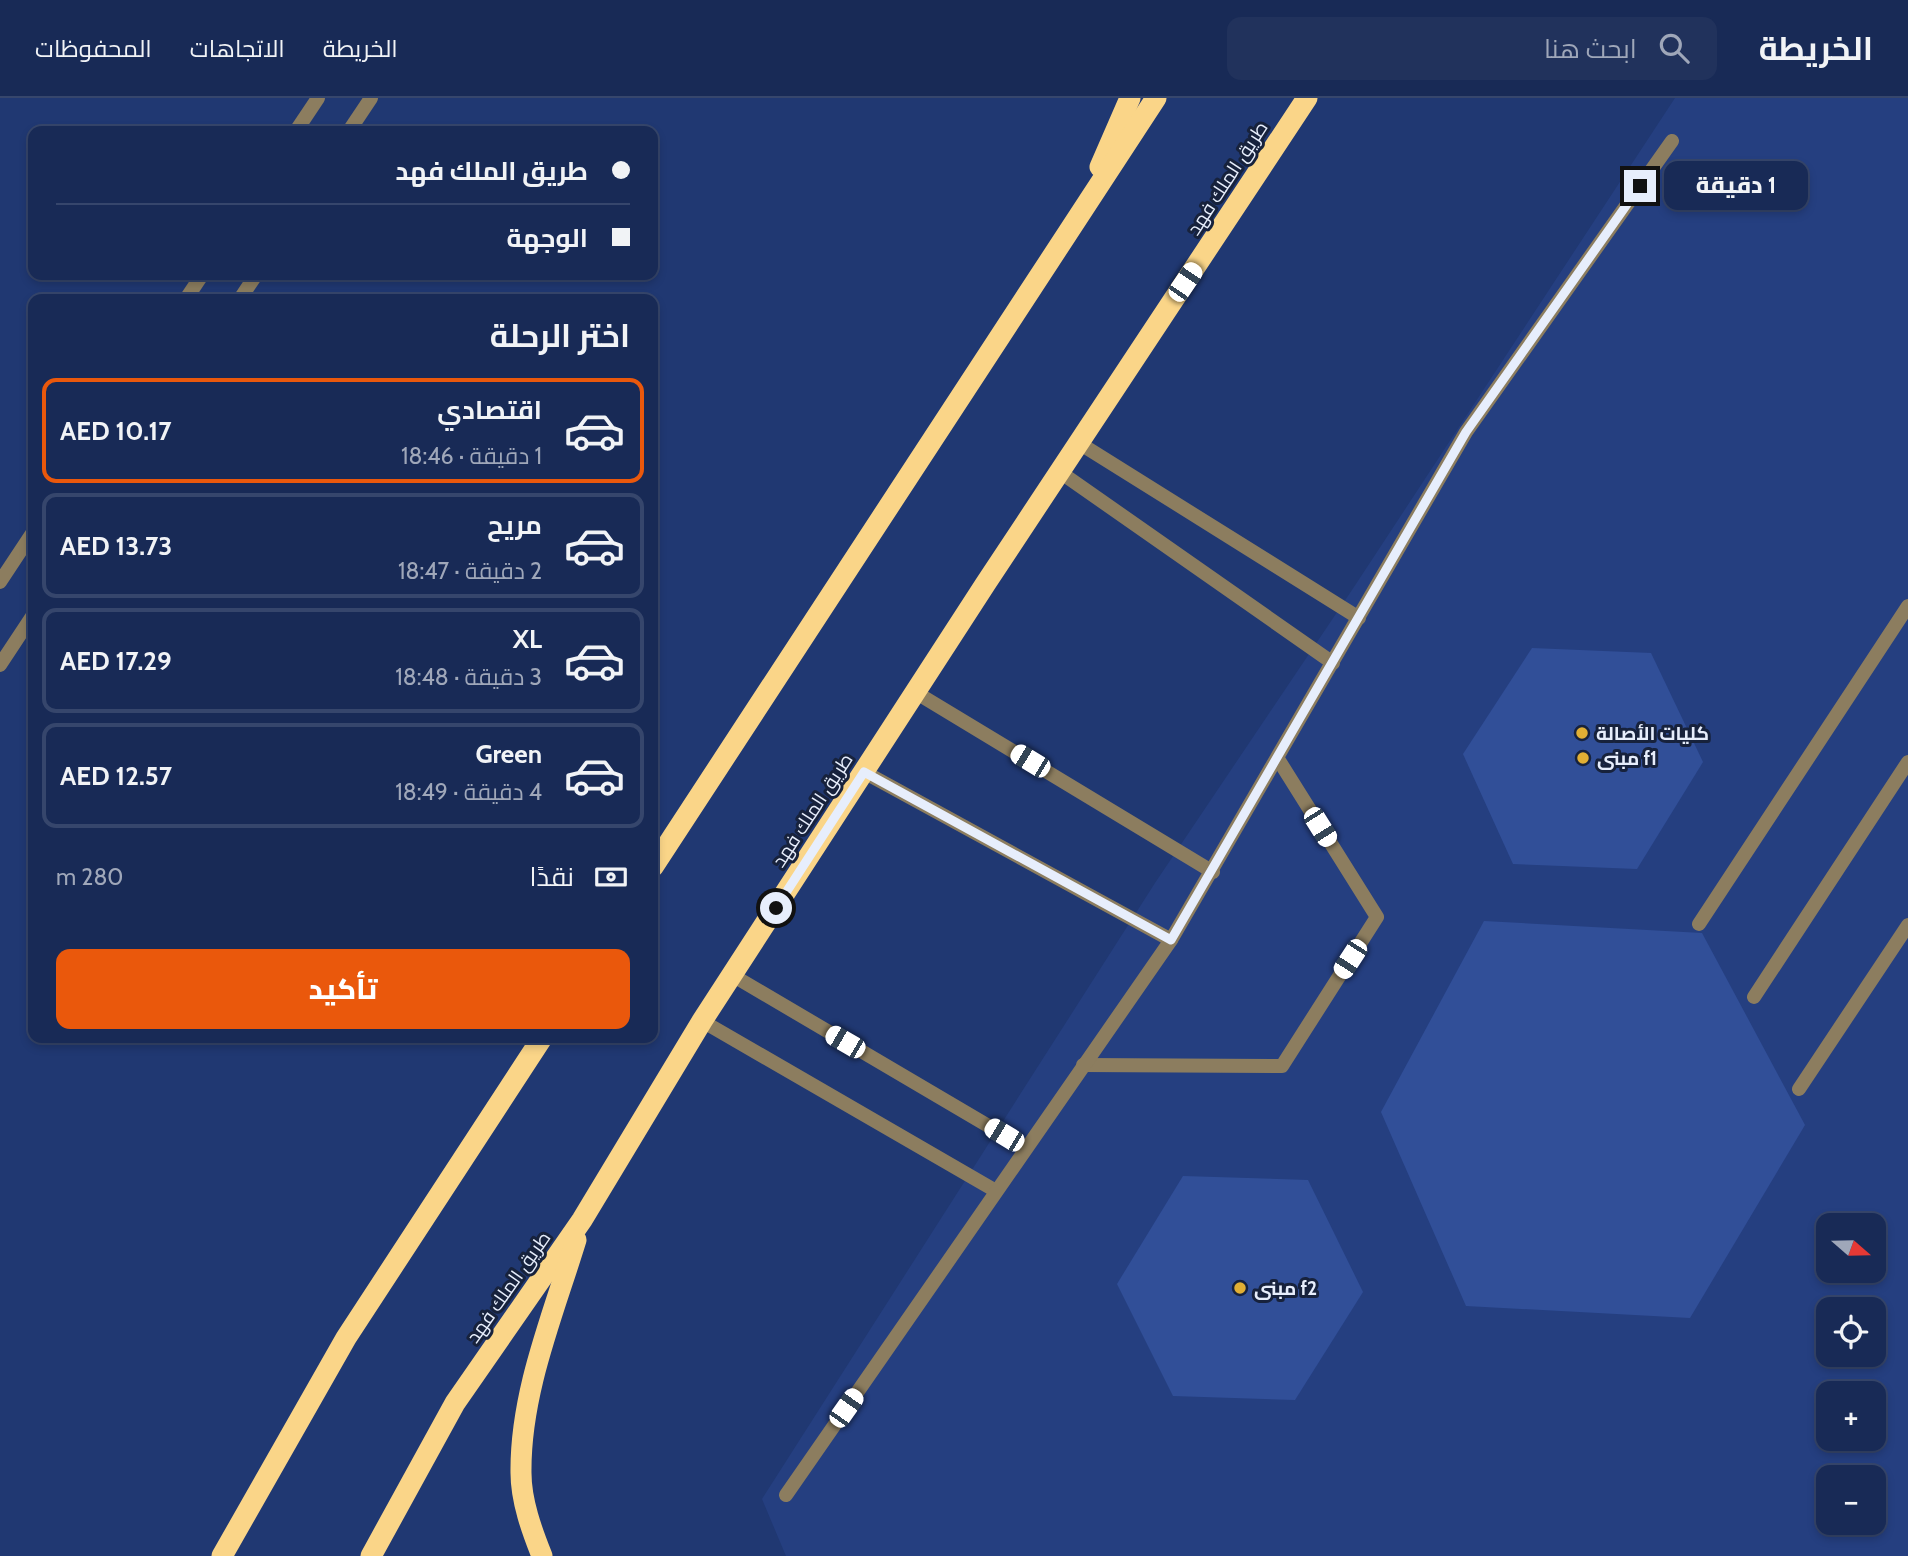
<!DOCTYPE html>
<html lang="ar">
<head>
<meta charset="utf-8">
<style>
  :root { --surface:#182a56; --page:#21325c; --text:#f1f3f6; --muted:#9fa7b9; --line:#36466c; --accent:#ea580c }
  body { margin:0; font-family:Cabin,Cairo,sans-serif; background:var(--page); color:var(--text); direction:rtl; height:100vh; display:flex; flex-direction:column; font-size:26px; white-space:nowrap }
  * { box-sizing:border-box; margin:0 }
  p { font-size:23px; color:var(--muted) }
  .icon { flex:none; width:38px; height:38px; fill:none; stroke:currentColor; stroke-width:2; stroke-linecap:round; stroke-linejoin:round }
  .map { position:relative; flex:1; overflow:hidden; direction:ltr }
  .panel { position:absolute; left:28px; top:196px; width:630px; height:749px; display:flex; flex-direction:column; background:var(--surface); border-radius:14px; box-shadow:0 4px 10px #0003,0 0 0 2px var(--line); direction:rtl }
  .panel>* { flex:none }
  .hud { position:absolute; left:28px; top:28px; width:630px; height:154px; border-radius:14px; box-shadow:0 4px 10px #0003,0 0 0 2px var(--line); direction:rtl; display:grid; align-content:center; height:154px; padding:0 28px; background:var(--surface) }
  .needle { width:46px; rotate:110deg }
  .fabs { position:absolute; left:1816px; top:1115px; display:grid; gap:14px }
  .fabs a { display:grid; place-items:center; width:70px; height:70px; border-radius:14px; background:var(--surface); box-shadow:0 4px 10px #0003,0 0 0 2px var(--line); font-size:35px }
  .end { position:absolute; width:32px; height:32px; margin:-16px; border:9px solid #e7eefc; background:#111; box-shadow:0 0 0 4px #111 }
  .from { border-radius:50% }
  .bubble { position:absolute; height:49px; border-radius:14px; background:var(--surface); box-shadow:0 4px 10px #0003,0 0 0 2px var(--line); font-size:23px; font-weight:800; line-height:49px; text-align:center; direction:rtl }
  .car { position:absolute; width:21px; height:42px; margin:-21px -10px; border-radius:9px; box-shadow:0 0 5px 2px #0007; background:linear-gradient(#fff 24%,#345 0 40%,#fff 0 76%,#345 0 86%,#fff 0) }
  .hud b { display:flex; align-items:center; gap:24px; height:66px; font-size:26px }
  .hud b+b { border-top:2px solid var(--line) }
  .hud i { width:18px; height:18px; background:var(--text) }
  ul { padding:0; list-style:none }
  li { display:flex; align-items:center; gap:21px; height:105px; margin:0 14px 10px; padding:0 14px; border:4px solid var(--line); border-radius:14px }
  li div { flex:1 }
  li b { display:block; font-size:26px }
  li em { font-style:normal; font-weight:800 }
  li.on { border-color:var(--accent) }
  li>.icon { width:63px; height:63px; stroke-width:1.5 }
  h2 { padding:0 28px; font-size:32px; line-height:84px }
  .pay { display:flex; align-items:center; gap:18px; height:77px; padding:0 28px; font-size:26px }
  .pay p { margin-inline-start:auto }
  .button { display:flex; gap:14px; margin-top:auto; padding:14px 28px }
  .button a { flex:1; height:80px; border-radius:14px; background:var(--accent); color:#fff; font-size:28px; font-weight:800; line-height:80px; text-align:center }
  header { display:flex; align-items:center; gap:42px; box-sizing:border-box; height:98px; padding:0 35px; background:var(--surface); border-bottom:2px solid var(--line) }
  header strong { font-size:33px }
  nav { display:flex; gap:38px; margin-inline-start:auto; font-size:24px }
  .search { width:490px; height:63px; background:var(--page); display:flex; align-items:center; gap:18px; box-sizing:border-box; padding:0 24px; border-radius:14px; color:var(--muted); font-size:26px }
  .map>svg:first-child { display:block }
  .built { fill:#253f80; fill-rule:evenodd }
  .building { fill:#314f98 }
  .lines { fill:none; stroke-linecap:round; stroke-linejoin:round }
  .lane { stroke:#8c7d5f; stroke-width:14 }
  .street { stroke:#8c7d5f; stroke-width:14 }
  .highway { stroke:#fad588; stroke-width:21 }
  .route { stroke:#e7eefc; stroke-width:9 }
  .poi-dot { fill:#e1af34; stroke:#17223c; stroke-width:2.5 }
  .labels { text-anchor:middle; stroke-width:6; stroke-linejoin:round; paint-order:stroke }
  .street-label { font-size:19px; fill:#e7eefc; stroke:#17223c }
  .poi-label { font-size:19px; font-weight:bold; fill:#e7eefc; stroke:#17223c; text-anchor:start }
</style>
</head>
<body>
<header>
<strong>الخريطة</strong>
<div class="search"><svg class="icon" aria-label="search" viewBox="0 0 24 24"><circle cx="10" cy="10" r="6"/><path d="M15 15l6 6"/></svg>ابحث هنا</div>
<nav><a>الخريطة</a><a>الاتجاهات</a><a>المحفوظات</a></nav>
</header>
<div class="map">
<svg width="1908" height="1458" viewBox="0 0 1908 1458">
  <rect width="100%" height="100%" fill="#203872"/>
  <path class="built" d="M1675,0h233v1458h-1122l-24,-57 393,-616 201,-299zM1829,1127h45v45h-45zM1829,1211h45v45h-45zM1829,1295h45v45h-45zM1829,1379h45v45h-45z"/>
  <g class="building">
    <path d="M1532,550l119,5 52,109 -66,107 -124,-5 -50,-110z"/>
    <path d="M1484,823l218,12 103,192 -115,193 -224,-12 -85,-194z"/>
    <path d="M1183,1078l125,4 55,112 -68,108 -122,-4 -56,-112z"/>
  </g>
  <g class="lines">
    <g class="lane">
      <path d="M1079,345l280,175"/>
      <path d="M1060,374l273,191"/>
      <path d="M915,594l298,180"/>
      <path d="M864,674l307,168"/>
      <path d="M1699,826l209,-318"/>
      <path d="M732,877l294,173"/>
      <path d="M1754,899l154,-235"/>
      <path d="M702,923l294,170"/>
      <path d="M1083,967l199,1 95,-149 -99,-158"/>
      <path d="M1799,991l109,-164"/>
      <path d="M786,1397l385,-555 295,-508 206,-291"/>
    </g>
    <g class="street">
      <path d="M296,33l22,-33"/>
      <path d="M349,33l22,-33"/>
      <path d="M186,201l16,-24"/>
      <path d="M240,201l16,-24"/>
      <path d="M0,484l33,-50"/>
      <path d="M0,567l33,-50"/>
    </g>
    <g class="highway">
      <path d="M1100,69l30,-69"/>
      <path d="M653,769l503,-769"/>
      <path d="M222,1458l124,-218 196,-300"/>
      <path d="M371,1458l84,-153 127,-183 120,-199 284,-438 321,-485"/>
      <path d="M542,1458c-10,-25 -21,-55 -21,-83 -1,-80 32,-158 55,-233"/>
    </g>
  </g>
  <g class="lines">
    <path class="route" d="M776,810l88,-136 307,168 295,-508 174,-246"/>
  </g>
  <g class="poi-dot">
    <circle cx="1582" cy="635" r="7"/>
    <circle cx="1583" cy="660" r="7"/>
    <circle cx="1240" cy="1190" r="7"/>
  </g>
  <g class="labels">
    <g class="street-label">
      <text transform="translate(1227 80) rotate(-57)" y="7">طريق الملك فهد</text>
      <text transform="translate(812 712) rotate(-57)" y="7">طريق الملك فهد</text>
      <text transform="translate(508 1189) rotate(-55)" y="7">طريق الملك فهد</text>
    </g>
    <g class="poi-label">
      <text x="1596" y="642">كليات الأصالة</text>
      <text x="1597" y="667">مبنى f1</text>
      <text x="1254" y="1197">مبنى f2</text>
    </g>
  </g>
</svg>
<div class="fabs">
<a><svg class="needle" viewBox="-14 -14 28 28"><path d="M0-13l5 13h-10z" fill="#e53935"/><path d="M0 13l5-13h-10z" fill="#9fa7b9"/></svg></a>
<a><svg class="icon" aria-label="locate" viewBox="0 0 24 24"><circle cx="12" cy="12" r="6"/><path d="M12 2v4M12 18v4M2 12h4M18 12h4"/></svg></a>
<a>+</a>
<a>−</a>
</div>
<i class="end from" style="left:776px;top:810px"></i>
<i class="end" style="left:1640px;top:88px"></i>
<div class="bubble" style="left:1664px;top:63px;width:144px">1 دقيقة</div>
<i class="car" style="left:1185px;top:184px;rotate:34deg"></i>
<i class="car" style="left:1030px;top:663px;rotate:301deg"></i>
<i class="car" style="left:1320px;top:729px;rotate:148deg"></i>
<i class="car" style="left:1350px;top:861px;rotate:213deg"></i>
<i class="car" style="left:845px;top:944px;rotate:300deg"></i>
<i class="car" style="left:1004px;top:1037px;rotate:301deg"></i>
<i class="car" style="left:846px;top:1310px;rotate:35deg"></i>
<div class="hud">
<b><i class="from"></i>طريق الملك فهد</b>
<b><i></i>الوجهة</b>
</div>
<section class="panel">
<h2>اختر الرحلة</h2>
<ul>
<li class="on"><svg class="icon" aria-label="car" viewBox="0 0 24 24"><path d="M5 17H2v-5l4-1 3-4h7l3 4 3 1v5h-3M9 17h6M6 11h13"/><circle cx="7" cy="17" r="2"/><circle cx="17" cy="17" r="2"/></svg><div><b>اقتصادي</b><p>1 دقيقة · 18:46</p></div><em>AED 10.17</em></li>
<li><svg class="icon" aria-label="car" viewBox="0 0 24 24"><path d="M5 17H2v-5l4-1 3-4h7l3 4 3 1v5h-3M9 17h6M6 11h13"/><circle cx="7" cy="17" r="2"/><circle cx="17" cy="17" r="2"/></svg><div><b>مريح</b><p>2 دقيقة · 18:47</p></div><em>AED 13.73</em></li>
<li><svg class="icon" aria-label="car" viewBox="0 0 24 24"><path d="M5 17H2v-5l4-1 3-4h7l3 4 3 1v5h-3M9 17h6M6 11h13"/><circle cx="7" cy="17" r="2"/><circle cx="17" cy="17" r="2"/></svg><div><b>XL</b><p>3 دقيقة · 18:48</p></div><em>AED 17.29</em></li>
<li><svg class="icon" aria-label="car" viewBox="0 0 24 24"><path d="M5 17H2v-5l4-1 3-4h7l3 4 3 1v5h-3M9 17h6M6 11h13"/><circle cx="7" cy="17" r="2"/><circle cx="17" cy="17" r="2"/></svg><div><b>Green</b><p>4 دقيقة · 18:49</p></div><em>AED 12.57</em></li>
</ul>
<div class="pay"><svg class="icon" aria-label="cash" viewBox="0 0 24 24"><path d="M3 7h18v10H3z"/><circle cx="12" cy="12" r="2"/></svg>نقدًا<p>280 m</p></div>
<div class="button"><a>تأكيد</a></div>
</section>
</div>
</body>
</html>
